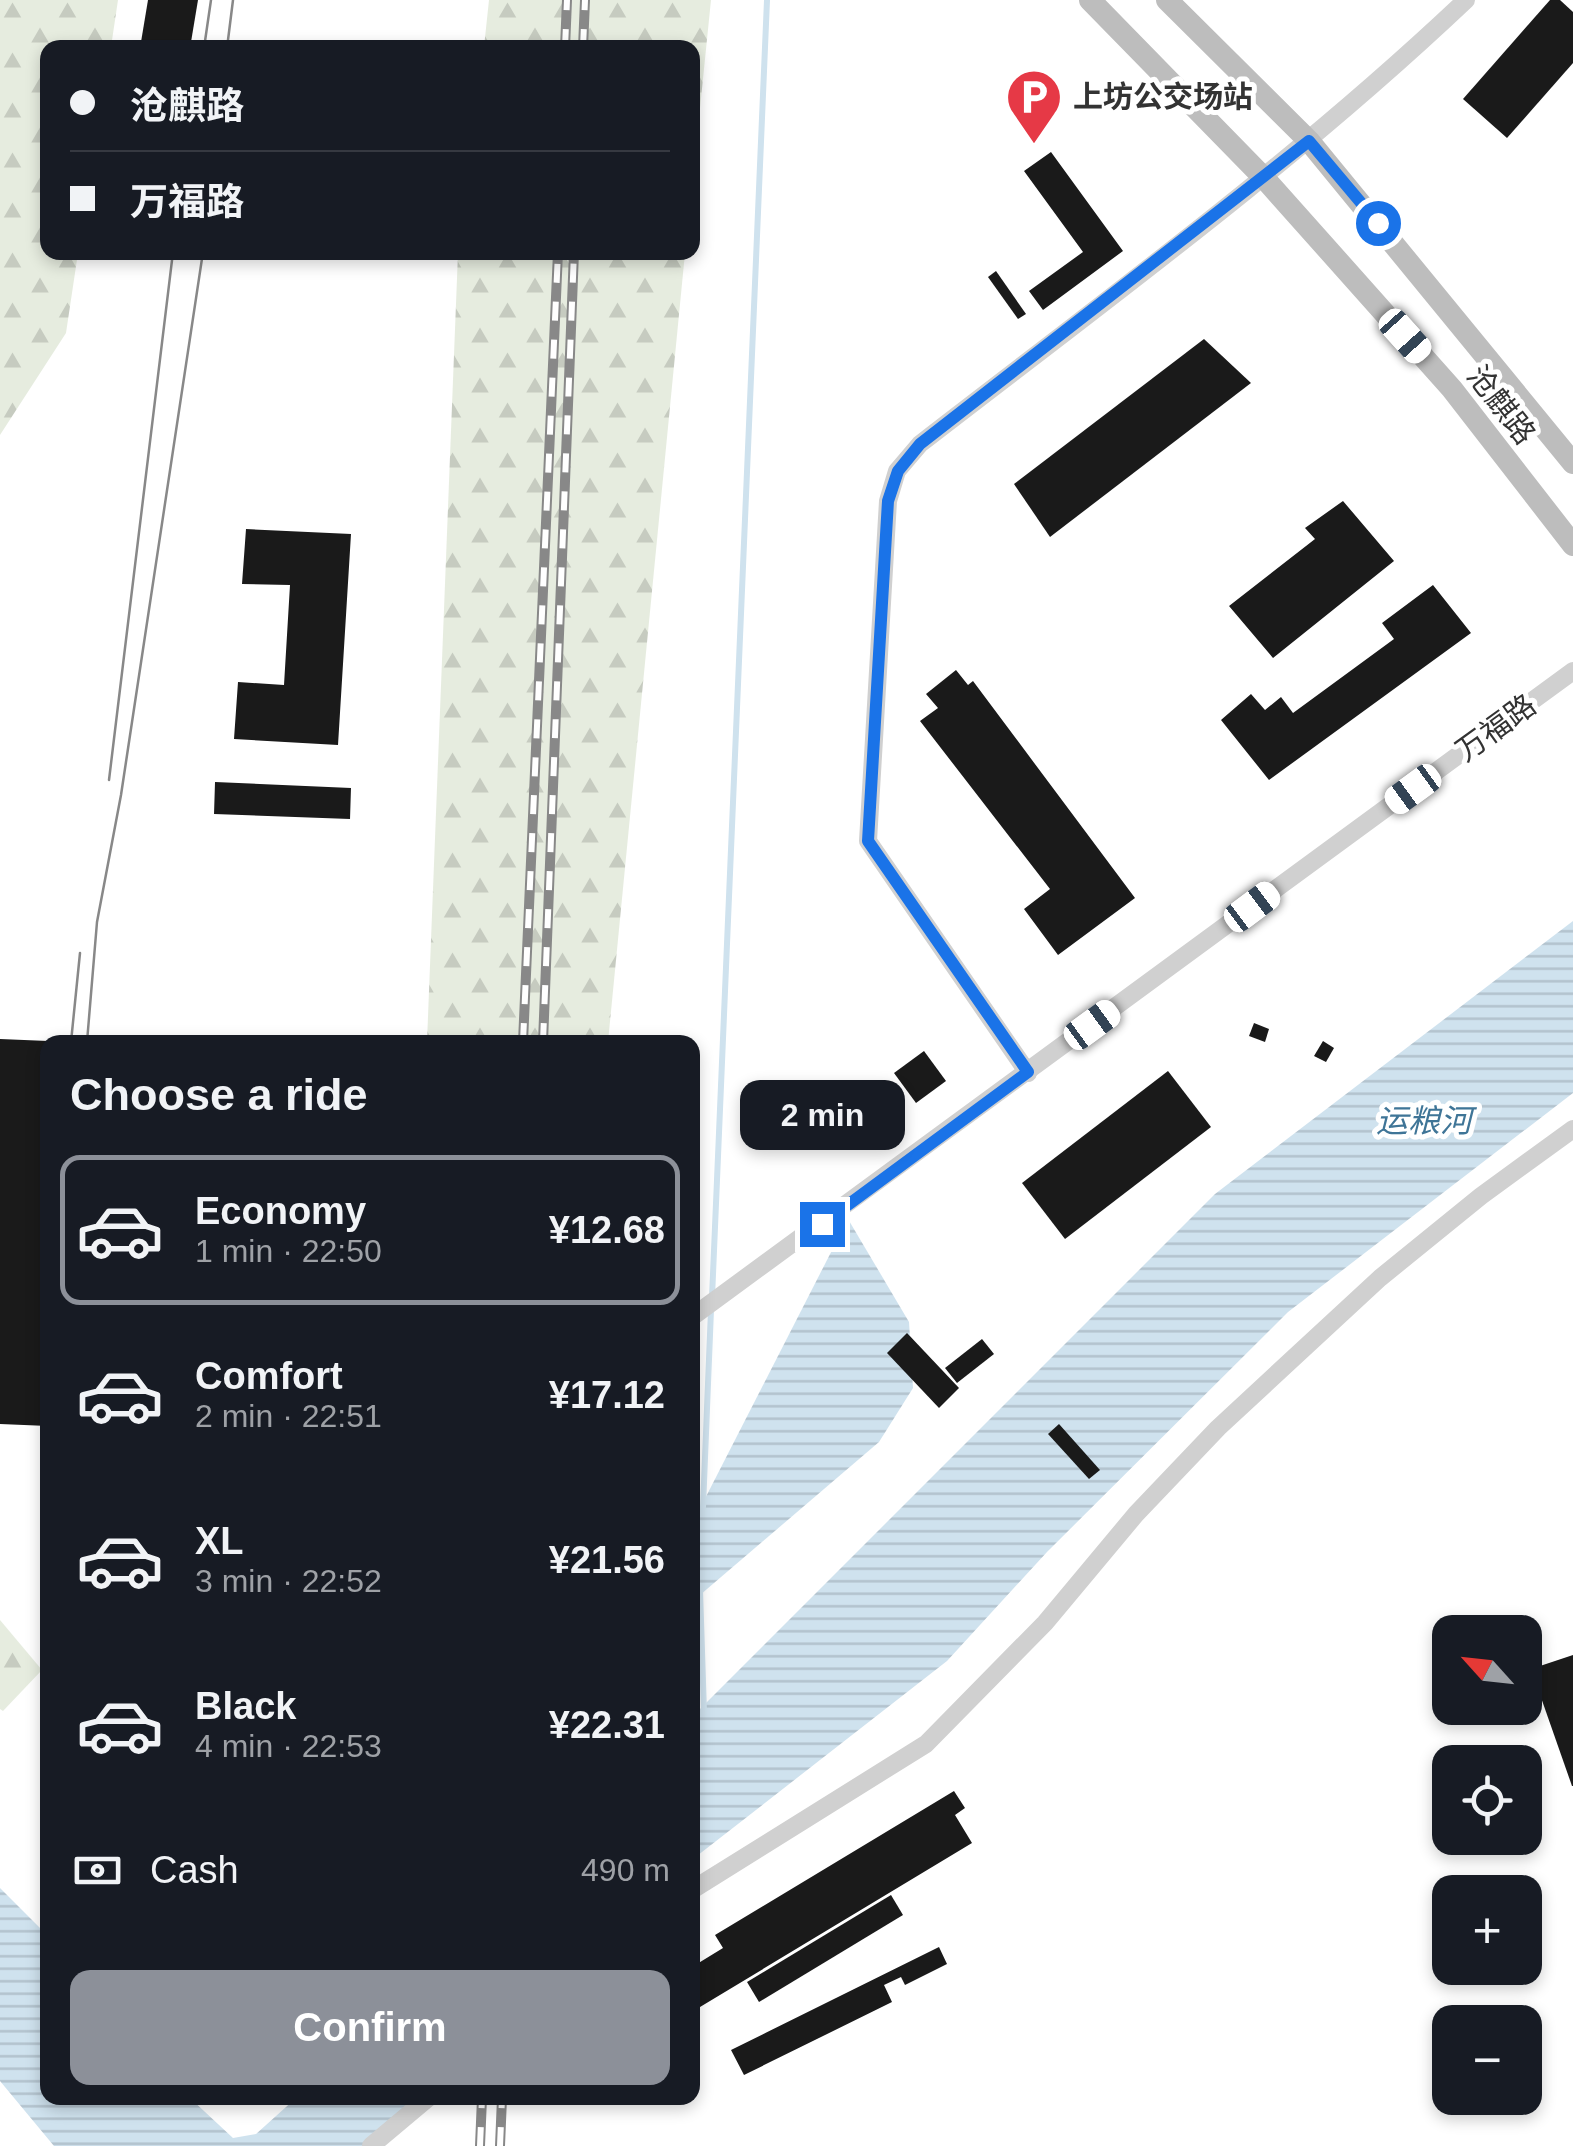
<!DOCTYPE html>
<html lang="en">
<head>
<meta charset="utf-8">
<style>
  :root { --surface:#171b24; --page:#20242c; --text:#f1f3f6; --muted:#9ea1a6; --line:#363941; --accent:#8c9099 }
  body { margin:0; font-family:Helvetica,"Noto Sans SC",sans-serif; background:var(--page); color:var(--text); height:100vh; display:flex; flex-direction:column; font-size:38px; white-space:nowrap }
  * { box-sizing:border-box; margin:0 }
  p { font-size:32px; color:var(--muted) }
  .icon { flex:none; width:55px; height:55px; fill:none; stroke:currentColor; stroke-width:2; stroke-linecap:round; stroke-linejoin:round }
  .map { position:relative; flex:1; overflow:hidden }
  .side { position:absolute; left:40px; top:1035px; width:660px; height:1070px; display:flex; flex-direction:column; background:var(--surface); border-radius:20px; box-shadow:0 5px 15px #0003 }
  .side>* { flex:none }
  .top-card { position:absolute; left:40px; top:40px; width:660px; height:220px; border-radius:20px; box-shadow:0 5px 15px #0003; display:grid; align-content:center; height:220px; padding:0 30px; background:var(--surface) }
  .needle { width:65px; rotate:297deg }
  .fabs { position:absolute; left:1432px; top:1615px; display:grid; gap:20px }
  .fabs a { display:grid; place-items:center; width:110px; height:110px; border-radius:20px; background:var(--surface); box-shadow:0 5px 15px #0003; font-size:50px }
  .end { position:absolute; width:45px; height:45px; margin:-22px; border:12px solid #1a73e8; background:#fff; box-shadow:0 0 0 5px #fff }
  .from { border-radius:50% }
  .bubble { position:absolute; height:70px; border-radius:20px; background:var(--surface); box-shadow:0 5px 15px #0003; font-size:32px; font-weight:600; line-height:70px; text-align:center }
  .car { position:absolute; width:30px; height:60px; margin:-30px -15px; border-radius:12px; box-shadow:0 0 8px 2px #0007; background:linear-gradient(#fff 24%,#345 0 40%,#fff 0 76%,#345 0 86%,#fff 0) }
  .top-card b { display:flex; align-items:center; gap:35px; height:95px; font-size:38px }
  .top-card b+b { border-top:2px solid var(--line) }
  .top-card i { width:25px; height:25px; background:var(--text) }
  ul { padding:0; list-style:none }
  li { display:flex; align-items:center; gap:30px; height:150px; margin:0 20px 15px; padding:0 10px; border:5px solid transparent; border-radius:20px }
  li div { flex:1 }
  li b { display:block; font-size:38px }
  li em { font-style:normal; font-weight:600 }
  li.current { border-color:var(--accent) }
  li>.icon { width:90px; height:90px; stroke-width:1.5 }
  h2 { padding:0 30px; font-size:45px; line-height:120px }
  .pay { display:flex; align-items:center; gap:25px; height:110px; padding:0 30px; font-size:38px }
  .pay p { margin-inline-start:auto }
  .cta { display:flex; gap:20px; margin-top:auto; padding:20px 30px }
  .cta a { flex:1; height:115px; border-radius:20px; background:var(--accent); color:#fff; font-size:40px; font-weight:600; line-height:115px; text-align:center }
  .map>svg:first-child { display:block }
  .forest { fill:url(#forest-firs) }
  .water { fill:url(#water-rules) }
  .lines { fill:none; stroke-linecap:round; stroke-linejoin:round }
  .stream { stroke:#cfe2ee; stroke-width:6 }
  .building { fill:#1a1a1a }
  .minor { stroke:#d0d0d0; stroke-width:18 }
  .secondary { stroke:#bdbdbd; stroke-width:22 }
  .tram { stroke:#888; stroke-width:2.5 }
  .rail-casing { stroke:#888; stroke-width:10 }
  .rail { stroke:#fff; stroke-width:6; stroke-dasharray:19; stroke-linecap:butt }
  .route { stroke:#1a73e8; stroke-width:12 }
  .labels { text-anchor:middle; stroke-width:10; stroke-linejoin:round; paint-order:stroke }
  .poi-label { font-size:30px; font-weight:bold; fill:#333; stroke:#fff; text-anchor:start }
  .street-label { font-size:30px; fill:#333; stroke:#fff }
  .water-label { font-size:32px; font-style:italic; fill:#3f7597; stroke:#fff }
</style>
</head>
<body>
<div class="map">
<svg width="1573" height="2146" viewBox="0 0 1573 2146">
  <defs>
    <pattern id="forest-firs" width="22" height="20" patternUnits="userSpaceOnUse" patternTransform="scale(2.5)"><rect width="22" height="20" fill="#e6ecdf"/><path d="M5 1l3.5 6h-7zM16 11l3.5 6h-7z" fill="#c6cbc0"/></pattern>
    <pattern id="water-rules" width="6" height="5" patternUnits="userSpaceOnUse" patternTransform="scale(2.5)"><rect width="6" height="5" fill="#cfe2ee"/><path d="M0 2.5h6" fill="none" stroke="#b2c2cd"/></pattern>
  </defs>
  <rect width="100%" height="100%" fill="#fff"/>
  <g class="forest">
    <path d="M0,0h118l-7,47 -63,1v204l30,1 -12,80 -66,102z"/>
    <path d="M489,0h222l-18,177 -1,-129 -208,-1z"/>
    <path d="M458,253h227l-77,789h-181z"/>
    <path d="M0,1620l42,50 -39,41 -3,-2z"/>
  </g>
  <g class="water">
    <path d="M1573,921v172l-285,219 -241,240 -100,109 -254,198v-143l522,-522z"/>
    <path d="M848,1219l61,103 4,66 -34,54 -186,159 -1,-77z"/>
    <path d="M0,1888l47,47 1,163h142l43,40 23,-4 40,-36h129l-53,48h-318l-54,-65z"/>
  </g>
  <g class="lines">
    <g class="stream">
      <path d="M712,1298l55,-1298"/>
      <path d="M703,1507l8,-197"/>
      <path d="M700,1590l4,122"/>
    </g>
  </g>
  <g class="building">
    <path d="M148,0h50l-8,48h-50z"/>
    <path d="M1550,0h10l13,12v51l-66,75 -44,-39z"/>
    <path d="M1051,152l72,99 -80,59 -14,-19 54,-39 -59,-81z"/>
    <path d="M996,271l30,43 -8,5 -30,-42z"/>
    <path d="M1204,339l47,44 -201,154 -36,-53z"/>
    <path d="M1343,501l51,60 -121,97 -44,-52 86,-67 -10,-11z"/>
    <path d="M246,529l105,5 -13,211 -104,-6 4,-57 46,3 6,-100 -48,-1z"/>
    <path d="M1433,585l38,48 -202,147 -48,-60 30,-26 14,16 16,-13 12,16 101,-74 -12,-16z"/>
    <path d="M956,670l12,15 5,-4 162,217 -77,57 -34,-46 26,-20 -130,-168 18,-13 -12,-14z"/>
    <path d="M215,782l136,6 -1,31 -136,-5z"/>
    <path d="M1254,1023l15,6 -4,13 -16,-6z"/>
    <path d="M0,1039l48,2v385l-48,-2z"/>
    <path d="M1323,1041l11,7 -8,14 -12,-6z"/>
    <path d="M924,1051l22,30 -30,22 -22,-30z"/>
    <path d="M1168,1071l43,56 -146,112 -43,-56z"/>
    <path d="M907,1333l52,55 -20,20 -52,-55z"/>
    <path d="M982,1339l12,15 -37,29 -12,-15z"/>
    <path d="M1059,1424l41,46 -11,9 -41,-45z"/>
    <path d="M1573,1655v131h-1l-41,-117z"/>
    <path d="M954,1791l11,17 -10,7 17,28 -272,164 -8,-13v-27l31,-19 -8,-13z"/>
    <path d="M891,1895l12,20 -144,87 -12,-20z"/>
    <path d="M939,1947l8,17 -42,21 -4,-8 -17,8 8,17 -148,73 -13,-25z"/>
  </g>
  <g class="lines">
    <g class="minor">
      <path d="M1028,1073l-160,-232 20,-340 9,-30 23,-27c186,-144 375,-282 546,-444"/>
      <path d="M692,1317l881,-646"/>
      <path d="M692,1890l234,-146 119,-121 91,-109 82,-86 162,-150 101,-82 92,-67"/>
      <path d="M371,2146l57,-48"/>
    </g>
    <g class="secondary">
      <path d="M1090,0l175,179 187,210 121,156"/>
      <path d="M1167,0l142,141 264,322"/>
    </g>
    <g class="tram">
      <path d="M204,48l7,-48"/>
      <path d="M227,48l6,-48"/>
      <path d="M109,780l64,-528"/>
      <path d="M71,1042l9,-89"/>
      <path d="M87,1042l10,-120 24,-127 82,-543"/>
    </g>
    <g class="rail-casing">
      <g id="rail">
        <path d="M565,48l2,-48"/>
        <path d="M583,48l2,-48"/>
        <path d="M523,1042l35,-790"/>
        <path d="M543,1042l31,-790"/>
        <path d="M480,2146l2,-48"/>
        <path d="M500,2146l2,-48"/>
      </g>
    </g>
    <use href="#rail" class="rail"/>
  </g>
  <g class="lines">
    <path class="route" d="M822,1224l206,-152 -160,-231 20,-340 10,-30 22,-27 389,-303 69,82"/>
  </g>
  <defs>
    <g id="parking-pin" transform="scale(2.875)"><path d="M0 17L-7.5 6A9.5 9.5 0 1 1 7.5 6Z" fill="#e63946" stroke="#fff"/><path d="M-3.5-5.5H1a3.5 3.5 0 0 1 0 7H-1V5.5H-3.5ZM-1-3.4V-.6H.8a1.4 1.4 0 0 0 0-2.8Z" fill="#fff"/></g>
  </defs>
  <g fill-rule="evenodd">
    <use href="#parking-pin" x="1034" y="97"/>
  </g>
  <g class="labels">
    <g class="poi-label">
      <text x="1073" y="107">上坊公交场站</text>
    </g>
    <g class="street-label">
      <text transform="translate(1501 405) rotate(52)" y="10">沧麒路</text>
      <text transform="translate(1496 728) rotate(-36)" y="10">万福路</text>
    </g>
    <g class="water-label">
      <text x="1424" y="1132">运粮河</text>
    </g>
  </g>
</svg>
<div class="fabs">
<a><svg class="needle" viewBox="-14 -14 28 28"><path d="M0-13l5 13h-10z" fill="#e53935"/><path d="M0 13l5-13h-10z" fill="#9ea1a6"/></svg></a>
<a><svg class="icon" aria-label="locate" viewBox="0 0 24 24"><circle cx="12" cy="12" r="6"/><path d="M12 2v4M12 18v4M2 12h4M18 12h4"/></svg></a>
<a>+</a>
<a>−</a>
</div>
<i class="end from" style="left:1378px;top:223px"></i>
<i class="end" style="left:822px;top:1224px"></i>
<div class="bubble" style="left:740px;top:1080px;width:165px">2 min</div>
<i class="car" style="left:1405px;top:336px;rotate:138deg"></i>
<i class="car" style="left:1413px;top:789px;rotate:234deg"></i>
<i class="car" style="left:1252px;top:907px;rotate:53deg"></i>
<i class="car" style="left:1092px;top:1025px;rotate:54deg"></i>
<div class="top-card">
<b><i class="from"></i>沧麒路</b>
<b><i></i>万福路</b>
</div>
<section class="side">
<h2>Choose a ride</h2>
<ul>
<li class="current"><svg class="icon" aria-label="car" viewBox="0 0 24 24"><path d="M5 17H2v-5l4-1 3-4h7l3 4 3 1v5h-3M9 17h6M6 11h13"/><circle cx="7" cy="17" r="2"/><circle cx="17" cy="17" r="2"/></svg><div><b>Economy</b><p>1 min · 22:50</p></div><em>¥12.68</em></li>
<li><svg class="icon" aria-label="car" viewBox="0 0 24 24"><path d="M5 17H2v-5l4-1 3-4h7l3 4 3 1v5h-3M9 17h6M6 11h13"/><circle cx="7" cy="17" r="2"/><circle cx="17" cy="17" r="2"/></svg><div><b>Comfort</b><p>2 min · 22:51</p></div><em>¥17.12</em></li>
<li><svg class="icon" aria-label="car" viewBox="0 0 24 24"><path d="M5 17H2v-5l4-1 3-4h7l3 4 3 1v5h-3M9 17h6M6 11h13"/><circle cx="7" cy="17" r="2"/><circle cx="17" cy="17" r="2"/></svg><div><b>XL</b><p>3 min · 22:52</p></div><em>¥21.56</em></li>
<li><svg class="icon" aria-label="car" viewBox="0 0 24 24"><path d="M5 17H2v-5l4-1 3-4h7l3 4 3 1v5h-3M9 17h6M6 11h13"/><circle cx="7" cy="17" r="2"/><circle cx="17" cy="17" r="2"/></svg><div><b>Black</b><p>4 min · 22:53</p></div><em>¥22.31</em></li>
</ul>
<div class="pay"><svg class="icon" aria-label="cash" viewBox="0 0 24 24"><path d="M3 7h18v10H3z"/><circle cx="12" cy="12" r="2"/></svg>Cash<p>490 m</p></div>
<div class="cta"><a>Confirm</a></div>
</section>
</div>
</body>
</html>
